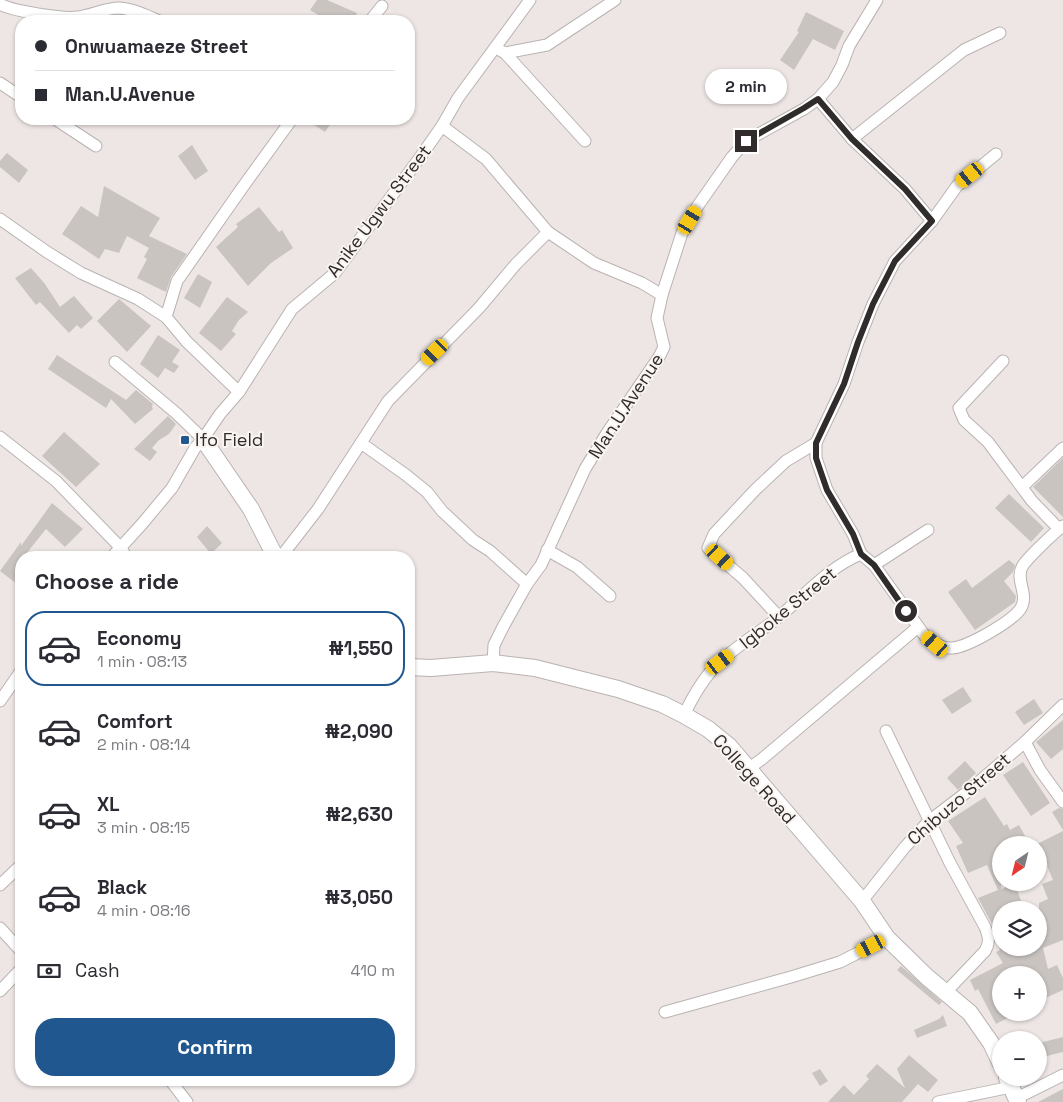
<!DOCTYPE html>
<html lang="en">
<head>
<meta charset="utf-8">
<style>
  :root { --surface:#fff; --page:#f7f7f7; --text:#2b2b33; --muted:#7c7c81; --line:#e1e1e2; --accent:#21578f }
  body { margin:0; font-family:"Space Grotesk",sans-serif; background:var(--page); color:var(--text); height:100vh; display:flex; flex-direction:column; font-size:19px; white-space:nowrap }
  * { box-sizing:border-box; margin:0 }
  p { font-size:16px; color:var(--muted) }
  .icon { flex:none; width:28px; height:28px; fill:none; stroke:currentColor; stroke-width:2; stroke-linecap:round; stroke-linejoin:round }
  .map { position:relative; flex:1; overflow:hidden }
  .panel { position:absolute; left:15px; top:551px; width:400px; height:535px; display:flex; flex-direction:column; background:var(--surface); border-radius:20px; box-shadow:0 1px 4px #0004 }
  .panel>* { flex:none }
  .banner { position:absolute; left:15px; top:15px; width:400px; height:110px; border-radius:20px; box-shadow:0 1px 4px #0004; display:grid; align-content:center; height:110px; padding:0 20px; background:var(--surface) }
  .needle { width:32px; rotate:215deg }
  .buttons { position:absolute; left:992px; top:836px; display:grid; gap:10px }
  .buttons a { display:grid; place-items:center; width:55px; height:55px; border-radius:50%; background:var(--surface); box-shadow:0 1px 4px #0004; font-size:25px }
  .end { position:absolute; width:22px; height:22px; margin:-11px; border:6px solid #2f2c2b; background:#fff; box-shadow:0 0 0 2px #fff }
  .from { border-radius:50% }
  .bubble { position:absolute; height:35px; border-radius:18px; background:var(--surface); box-shadow:0 1px 4px #0004; font-size:16px; font-weight:600; line-height:35px; text-align:center }
  .car { position:absolute; width:15px; height:30px; margin:-15px -8px; border-radius:6px; box-shadow:0 0 4px 1px #0007; background:linear-gradient(#f5c518 24%,#345 0 40%,#f5c518 0 76%,#345 0 86%,#f5c518 0) }
  .banner b { display:flex; align-items:center; gap:18px; height:48px; font-size:19px }
  .banner b+b { border-top:1px solid var(--line) }
  .banner i { width:12px; height:12px; background:var(--text) }
  ul { padding:0; list-style:none }
  li { display:flex; align-items:center; gap:15px; height:75px; margin:0 10px 8px; padding:0 10px; border:2px solid transparent; border-radius:20px }
  li div { flex:1 }
  li b { display:block; font-size:19px }
  li em { font-style:normal; font-weight:600 }
  li.active { border-color:var(--accent) }
  li>.icon { width:45px; height:45px; stroke-width:1.5 }
  h2 { padding:0 20px; font-size:22px; line-height:60px }
  .pay { display:flex; align-items:center; gap:12px; height:55px; padding:0 20px; font-size:19px }
  .pay p { margin-inline-start:auto }
  .primary-button { display:flex; gap:10px; margin-top:auto; padding:10px 20px }
  .primary-button a { flex:1; height:58px; border-radius:20px; background:var(--accent); color:#fff; font-size:20px; font-weight:600; line-height:58px; text-align:center }
  .map>svg:first-child { display:block }
  .building { fill:#cac4c1 }
  .lines { fill:none; stroke-linecap:round; stroke-linejoin:round }
  .street-casing { stroke:#b9b3b1; stroke-width:13 }
  .secondary-casing { stroke:#b9b3b1; stroke-width:18 }
  .street { stroke:#fff; stroke-width:11 }
  .secondary { stroke:#fff; stroke-width:16 }
  .route { stroke:#2f2c2b; stroke-width:6 }
  .poi-dot { fill:#21578f; stroke:#faf4f1; stroke-width:2 }
  .labels { text-anchor:middle; stroke-width:4; stroke-linejoin:round; paint-order:stroke }
  .street-label { font-size:18px; fill:#2f2c2b; stroke:#faf4f1 }
  .poi-label { font-size:18px; fill:#2f2c2b; stroke:#faf4f1; text-anchor:start }
</style>
</head>
<body>
<div class="map">
<svg width="1063" height="1102" viewBox="0 0 1063 1102">
  <rect width="100%" height="100%" fill="#ede6e4"/>
  <g class="building">
    <path d="M317,0h10l30,13 -4,8h-25l-18,-11z"/>
    <path d="M806,12l38,19 -9,19 -22,-11 -19,31 -14,-10 19,-28 -2,-1z"/>
    <path d="M305,119h29l-9,13z"/>
    <path d="M192,145l16,26 -13,9 -17,-24z"/>
    <path d="M7,153l21,17 -9,13 -19,-16v-6z"/>
    <path d="M104,186l56,32 -11,18 38,18 -16,23 -5,15 -29,-14 10,-19 -3,-2 5,-9 -22,-12 -8,17 -14,-4 -6,10 -37,-25 19,-28 17,11z"/>
    <path d="M259,207l20,25 3,-2 11,18 -22,15 -23,23 -32,-39 22,-20 -2,-3z"/>
    <path d="M31,268l14,16 15,23 14,-11 19,22 -12,11 -4,-4 -8,8 -29,-31 -4,3 -21,-27z"/>
    <path d="M198,274l14,8 -12,26 -16,-10z"/>
    <path d="M227,297l21,15 -9,8 -7,11 4,3 -15,17 -22,-18z"/>
    <path d="M119,299l32,27 -24,26 -30,-31z"/>
    <path d="M158,335l22,15 -8,12 7,4 -5,7 -9,-5 -7,10 -18,-14z"/>
    <path d="M57,355l69,45 10,-10 17,14 -1,3 1,2 -18,15 -24,-25 -5,9 -58,-39z"/>
    <path d="M168,416l8,8 -7,10 -10,6 -7,8 5,4 -7,9 -16,-12z"/>
    <path d="M64,432l36,32 -24,23 -34,-31z"/>
    <path d="M1063,458v59l-30,-30z"/>
    <path d="M1009,494l35,34 -13,14 -36,-34z"/>
    <path d="M52,503l31,26 -18,18 -19,-18 -20,25 5,4h-10v29l-21,-16 21,-29v4z"/>
    <path d="M207,526l15,17 -11,11 -14,-17z"/>
    <path d="M1009,560l6,5 -2,7 -9,9 12,15 -1,6 -40,28 -27,-38 18,-13 6,9z"/>
    <path d="M963,687l9,14 -20,13 -10,-14z"/>
    <path d="M1034,699l9,14 -19,12 -9,-13z"/>
    <path d="M1063,720v29l-12,10 -15,-17z"/>
    <path d="M965,761l11,12 -18,17 -11,-12z"/>
    <path d="M1023,762l27,41 -19,13 -28,-41z"/>
    <path d="M985,797l19,29 3,-2 3,6 9,-5 11,20h-29v44l14,-5 6,17 -20,8v39h38v-45l9,-4 -6,-15 11,-4 -6,-14h1l-11,-22 26,-13v109l-20,8 5,21 9,-4 6,13v12l-24,11v-26h-38v37h18l-23,12 -18,-35 -3,2 -5,-11 33,-17 -7,-11 4,-2 -8,-26 -14,-26 20,-8 -11,-25 -19,8 -12,-27 7,-3 -15,-22z"/>
    <path d="M1059,808l4,1v21l-11,-18z"/>
    <path d="M901,966l41,36 -3,3 -42,-35z"/>
    <path d="M943,1015l4,11 -30,12 -3,-8 25,-11z"/>
    <path d="M1063,1037v15l-24,6v-15z"/>
    <path d="M909,1055l29,25 -10,12 -10,-8 -16,18h-74l16,-17 10,10 15,-16 -3,-3 11,-12 28,24 -8,-19z"/>
    <path d="M820,1069l8,12 -8,5 -8,-13z"/>
    <path d="M1063,1089v13h-25z"/>
  </g>
  <g class="lines">
    <g class="street-casing">
      <g id="street">
        <path d="M0,4c11,7 64,15 77,13 13,-1 28,-9 42,-9 14,1 27,7 40,13"/>
        <path d="M370,21l12,-15"/>
        <path d="M496,48l9,5 80,88"/>
        <path d="M505,53l42,-8 68,-45"/>
        <path d="M0,83l21,14"/>
        <path d="M818,99l34,40 53,50 27,32"/>
        <path d="M55,119l41,27"/>
        <path d="M442,126l44,33 62,73 46,31 48,20 20,12"/>
        <path d="M852,139l112,-89 36,-17"/>
        <path d="M0,219l47,33 34,21 57,26 28,18 21,25 52,50"/>
        <path d="M166,317l11,-36 65,-93 50,-69"/>
        <path d="M1003,361l-44,47 5,12 24,22 44,59 27,28"/>
        <path d="M115,362l61,51 27,26"/>
        <path d="M0,437l56,44 65,67 6,10"/>
        <path d="M361,443l45,32 21,17 15,19 31,29 17,11 37,33"/>
        <path d="M1022,487l41,-39"/>
        <path d="M547,550l30,17 33,29"/>
        <path d="M861,554l-8,-20 -26,-44 -11,-32v-15l28,-59 14,-42 15,-38 22,-43 37,-40 25,-35 39,-32"/>
        <path d="M861,554l13,11 51,71c8,6 17,13 27,12 16,-1 61,-27 69,-40 8,-14 -6,-28 1,-41 4,-8 33,-35 41,-41"/>
        <path d="M111,558l31,-34 30,-36 23,-40 8,-9 17,-25 19,-22 53,-83 43,-36 86,-117 21,-30 16,-28 72,-98"/>
        <path d="M280,558l38,-49 70,-108 91,-93 37,-44 32,-32"/>
        <path d="M874,565l54,-35"/>
        <path d="M779,617l-36,-39 -35,-30 6,-14 41,-44 31,-29 30,-18"/>
        <path d="M493,663l1,-18 9,-18 24,-43 14,-19 44,-96 22,-36 52,-76 5,-10 -7,-29 5,-23 20,-62 15,-26 35,-50 14,-16 58,-32 14,-10 15,-17 9,-17 7,-19 28,-46"/>
        <path d="M0,701l21,-30"/>
        <path d="M684,715c9,-19 21,-40 37,-54 17,-16 39,-29 58,-44 26,-22 50,-50 82,-63"/>
        <path d="M886,731l64,132 35,64c4,10 5,15 0,24l-39,41"/>
        <path d="M1025,742l15,28 23,32"/>
        <path d="M748,769l14,-10 156,-132"/>
        <path d="M0,885l21,-20"/>
        <path d="M862,901l43,-54 24,-26 38,-29 58,-50 38,-37"/>
        <path d="M0,928l21,23"/>
        <path d="M0,991l21,-22"/>
        <path d="M665,1012l126,-35 49,-15 47,-24"/>
        <path d="M170,1080l17,22"/>
        <path d="M1017,1098l46,-23"/>
        <path d="M938,1102l73,-15"/>
      </g>
    </g>
    <g class="secondary-casing">
      <g id="secondary">
        <path d="M203,439l48,70 25,49"/>
        <path d="M409,667l22,1 62,-5 42,5 83,21 44,15 22,11 24,14 21,17 133,155 25,37 40,39 43,36 21,30 10,21"/>
        <path d="M1007,1078l11,24"/>
      </g>
    </g>
    <use href="#street" class="street"/>
    <use href="#secondary" class="secondary"/>
  </g>
  <g class="lines">
    <path class="route" d="M746,141l58,-33 14,-9 34,40 53,50 27,32 -37,40 -22,43 -15,38 -14,42 -28,59v15l11,32 26,44 8,20 13,11 32,46"/>
  </g>
  <rect class="poi-dot" x="180" y="435" width="10" height="10" rx="2.5"/>
  <g class="labels">
    <g class="street-label">
      <text transform="translate(379 211) rotate(-53)" y="6">Anike Ugwu Street</text>
      <text transform="translate(626 406) rotate(-57)" y="6">Man.U.Avenue</text>
      <text transform="translate(788 608) rotate(-39)" y="6">Igboke Street</text>
      <text transform="translate(754 779) rotate(48)" y="6">College Road</text>
      <text transform="translate(959 799) rotate(-41)" y="6">Chibuzo Street</text>
    </g>
    <g class="poi-label">
      <text x="195" y="446">Ifo Field</text>
    </g>
  </g>
</svg>
<div class="buttons">
<a><svg class="needle" viewBox="-14 -14 28 28"><path d="M0-13l5 13h-10z" fill="#e53935"/><path d="M0 13l5-13h-10z" fill="#7c7c81"/></svg></a>
<a><svg class="icon" aria-label="layers" viewBox="0 0 24 24"><path d="M12 4l9 5-9 5-9-5zM3 14l9 5 9-5"/></svg></a>
<a>+</a>
<a>−</a>
</div>
<i class="end from" style="left:906px;top:611px"></i>
<i class="end" style="left:746px;top:141px"></i>
<div class="bubble" style="left:705px;top:69px;width:82px">2 min</div>
<i class="car" style="left:970px;top:175px;rotate:231deg"></i>
<i class="car" style="left:690px;top:220px;rotate:31deg"></i>
<i class="car" style="left:435px;top:352px;rotate:226deg"></i>
<i class="car" style="left:720px;top:557px;rotate:132deg"></i>
<i class="car" style="left:935px;top:644px;rotate:311deg"></i>
<i class="car" style="left:720px;top:662px;rotate:53deg"></i>
<i class="car" style="left:871px;top:946px;rotate:243deg"></i>
<div class="banner">
<b><i class="from"></i>Onwuamaeze Street</b>
<b><i></i>Man.U.Avenue</b>
</div>
<section class="panel">
<h2>Choose a ride</h2>
<ul>
<li class="active"><svg class="icon" aria-label="car" viewBox="0 0 24 24"><path d="M5 17H2v-5l4-1 3-4h7l3 4 3 1v5h-3M9 17h6M6 11h13"/><circle cx="7" cy="17" r="2"/><circle cx="17" cy="17" r="2"/></svg><div><b>Economy</b><p>1 min · 08:13</p></div><em>₦1,550</em></li>
<li><svg class="icon" aria-label="car" viewBox="0 0 24 24"><path d="M5 17H2v-5l4-1 3-4h7l3 4 3 1v5h-3M9 17h6M6 11h13"/><circle cx="7" cy="17" r="2"/><circle cx="17" cy="17" r="2"/></svg><div><b>Comfort</b><p>2 min · 08:14</p></div><em>₦2,090</em></li>
<li><svg class="icon" aria-label="car" viewBox="0 0 24 24"><path d="M5 17H2v-5l4-1 3-4h7l3 4 3 1v5h-3M9 17h6M6 11h13"/><circle cx="7" cy="17" r="2"/><circle cx="17" cy="17" r="2"/></svg><div><b>XL</b><p>3 min · 08:15</p></div><em>₦2,630</em></li>
<li><svg class="icon" aria-label="car" viewBox="0 0 24 24"><path d="M5 17H2v-5l4-1 3-4h7l3 4 3 1v5h-3M9 17h6M6 11h13"/><circle cx="7" cy="17" r="2"/><circle cx="17" cy="17" r="2"/></svg><div><b>Black</b><p>4 min · 08:16</p></div><em>₦3,050</em></li>
</ul>
<div class="pay"><svg class="icon" aria-label="cash" viewBox="0 0 24 24"><path d="M3 7h18v10H3z"/><circle cx="12" cy="12" r="2"/></svg>Cash<p>410 m</p></div>
<div class="primary-button"><a>Confirm</a></div>
</section>
</div>
</body>
</html>
